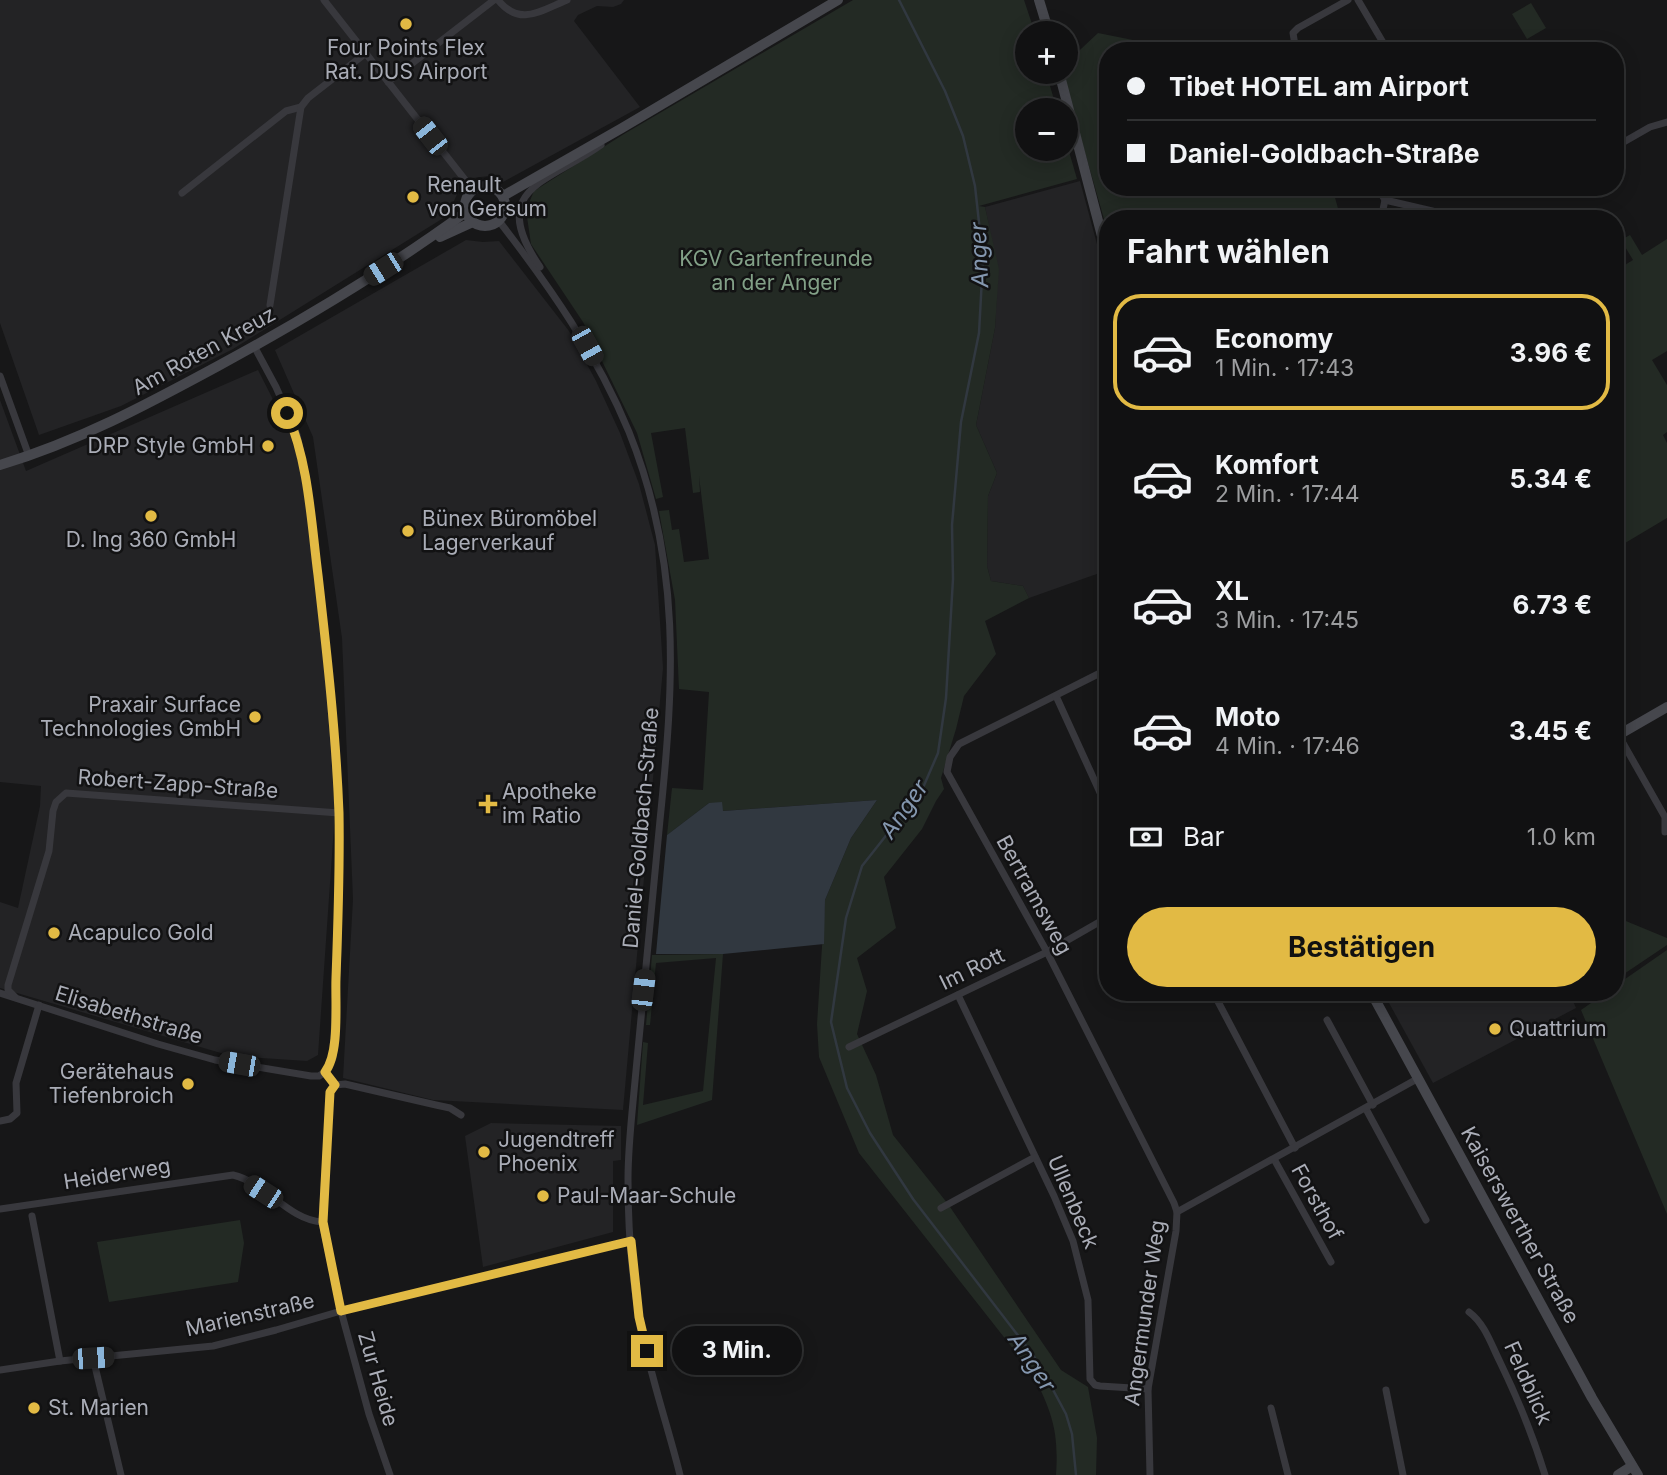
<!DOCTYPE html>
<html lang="de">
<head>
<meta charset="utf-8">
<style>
  :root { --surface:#111112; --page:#1e1f20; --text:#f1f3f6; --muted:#9c9d9f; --line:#303132; --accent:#e2ba44 }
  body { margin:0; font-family:Inter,sans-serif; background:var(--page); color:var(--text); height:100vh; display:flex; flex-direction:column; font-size:26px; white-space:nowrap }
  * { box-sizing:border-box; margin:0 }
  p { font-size:23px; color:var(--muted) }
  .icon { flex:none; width:38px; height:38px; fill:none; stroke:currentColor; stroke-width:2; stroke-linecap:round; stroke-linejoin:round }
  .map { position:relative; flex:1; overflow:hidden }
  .panel { position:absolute; left:1099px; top:210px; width:525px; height:791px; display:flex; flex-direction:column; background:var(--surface); border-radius:28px; box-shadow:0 4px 18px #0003,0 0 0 2px var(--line) }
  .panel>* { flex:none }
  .hud { position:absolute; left:1099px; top:42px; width:525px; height:154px; border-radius:28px; box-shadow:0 4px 18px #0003,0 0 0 2px var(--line); display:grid; align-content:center; height:154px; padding:0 28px; background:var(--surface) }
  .tools { position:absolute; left:1015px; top:21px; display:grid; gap:14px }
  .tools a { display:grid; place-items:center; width:63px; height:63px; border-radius:50%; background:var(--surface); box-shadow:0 4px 18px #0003,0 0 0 2px var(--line); font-size:35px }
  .end { position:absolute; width:32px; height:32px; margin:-16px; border:9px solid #e2ba44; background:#111; box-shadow:0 0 0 4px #111 }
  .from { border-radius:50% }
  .bubble { position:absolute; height:49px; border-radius:24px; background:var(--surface); box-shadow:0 4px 18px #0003,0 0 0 2px var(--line); font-size:23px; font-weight:700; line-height:49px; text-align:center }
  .car { position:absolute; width:21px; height:42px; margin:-21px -10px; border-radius:9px; box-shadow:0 0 5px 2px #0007; background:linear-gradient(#222 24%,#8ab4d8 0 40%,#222 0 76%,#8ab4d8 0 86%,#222 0) }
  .hud b { display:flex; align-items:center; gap:24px; height:66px; font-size:26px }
  .hud b+b { border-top:2px solid var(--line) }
  .hud i { width:18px; height:18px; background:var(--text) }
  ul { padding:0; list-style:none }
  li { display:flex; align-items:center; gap:21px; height:116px; margin:0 14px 10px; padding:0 14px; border:4px solid transparent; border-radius:28px }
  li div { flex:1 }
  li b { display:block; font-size:26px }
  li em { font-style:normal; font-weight:700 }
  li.selected { border-color:var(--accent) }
  li>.icon { width:63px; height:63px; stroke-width:1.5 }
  h2 { padding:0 28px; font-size:32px; line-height:84px }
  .pay { display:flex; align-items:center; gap:18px; height:77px; padding:0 28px; font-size:26px }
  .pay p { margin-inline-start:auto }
  .button { display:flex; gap:14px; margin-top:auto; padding:14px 28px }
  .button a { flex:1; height:80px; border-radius:42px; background:var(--accent); color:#111; font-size:28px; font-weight:700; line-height:80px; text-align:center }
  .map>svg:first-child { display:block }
  .built { fill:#232325 }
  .green { fill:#232a24 }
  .water { fill:#313840 }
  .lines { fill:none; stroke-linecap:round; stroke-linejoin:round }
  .stream { stroke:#313840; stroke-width:2.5 }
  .street { stroke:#38383d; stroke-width:7 }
  .secondary { stroke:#46474d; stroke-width:10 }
  .route { stroke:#e2ba44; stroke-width:9 }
  .poi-dot { fill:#e2ba44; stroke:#121213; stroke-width:2.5 }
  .labels { text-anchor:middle; stroke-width:5; stroke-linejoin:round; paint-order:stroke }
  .poi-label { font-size:21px; fill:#aaadb7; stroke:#121213; text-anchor:start }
  .park-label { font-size:21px; fill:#82a087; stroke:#121213 }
  .street-label { font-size:21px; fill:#aaadb7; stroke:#121213 }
  .water-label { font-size:23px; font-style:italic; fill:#8497af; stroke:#121213 }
</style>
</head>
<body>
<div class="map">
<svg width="1667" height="1475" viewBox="0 0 1667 1475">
  <rect width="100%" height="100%" fill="#171718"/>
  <g class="built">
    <path d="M0,0h624l-3,4 -8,3 -16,-1 -19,9 -4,6 66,86 -137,75 -14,-6 -16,2 -12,8 -8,17v9l-220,137 -112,57 -82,29 -39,-112z"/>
    <path d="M1080,181l28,104v285l-79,28 -6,-12 -32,-5 -4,-15 1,-70 9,-23 -21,-48 19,-97 3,-59 -13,-62z"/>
    <path d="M466,240l17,2 16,-1 70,90 27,50 24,52 19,51 16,61 8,123 -40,442 -190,-10 -90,-22 10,-179 -11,-261 -29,-201 -38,-87z"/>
    <path d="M258,370l31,61 16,53 18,161 12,167 -17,243 -11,6 -76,-5 -231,-68v-86l18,6 22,-102 1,-20 -41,-4v-382l26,71z"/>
    <path d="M1383,992h186l7,16 -143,75z"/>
    <path d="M491,1123l130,3v34l-8,1v71l-130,35 -18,-131z"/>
  </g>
  <g class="green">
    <path d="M853,0h171l11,33h-8v39h19l11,38h-30v39h39v-8l11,38 -98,27 6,1 14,62 -4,59 -19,97 21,48 -9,23 -1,70 4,15 32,5 6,12 -44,23 11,33 -32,42 -8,33 -15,49 3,11 -8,12 -14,28 -38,48 12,51 -39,30 10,33 -10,43 19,41 17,60 55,69 113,166 27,17 9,51 -1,37h-40c3,-44 -4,-62 -23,-101l-174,-221 -40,-96 -2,-33 8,-124 26,-62 26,-38 -155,11 -13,-8 -42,32 5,-47 31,2 6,-98 -30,-3 -4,-89 -16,-89 10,-1 3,20 7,-1 5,33 25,-3 -10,-83 1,16 -7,1 -8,-65 -34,5 12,64 -7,2 -19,-66 -54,-111 -52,-78 -5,-34 8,-19 90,-57z"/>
    <path d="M1531,3l15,25 -19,11 -15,-25z"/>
    <path d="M1098,33l90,18h-80v136h224l9,32h-233v14l-46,-161h4v-9z"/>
    <path d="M1630,235l12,20 25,-16v112l-15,9 15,25v47l-4,3 4,8v75l-52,31v-278l18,-11 -12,-20z"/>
    <path d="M1615,909l6,10 46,19v7l-52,35z"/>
    <path d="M1667,950v264l-86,-204 26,-18h8v-6z"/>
    <path d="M723,954l-11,146 -75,25 6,-83 5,1 -5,62 60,-14 13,-133 -60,5 -6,62h-4l6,-70z"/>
    <path d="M240,1220l4,23 -6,39 -129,20 -12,-60z"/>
  </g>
  <path class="water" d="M877,800l-26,38 -26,62 -1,44 -101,10h-67l11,-119 42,-32 13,-1 1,9z"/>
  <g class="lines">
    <path class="stream" d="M899,0l46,91 18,45 12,50 8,73 -4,74 -18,89 -9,103 1,54 -7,119 -8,55 -16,37 -60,76 -16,52 -15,104 16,66 23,45 43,66 120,156 18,31 15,28 6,20 4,41"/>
    <g class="street">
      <path d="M324,0l149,190"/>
      <path d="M498,0c22,27 42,11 69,0"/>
      <path d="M1358,0l30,51"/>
      <path d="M1296,51l-3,-18 5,-5 50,-28"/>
      <path d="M388,82l106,-82"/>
      <path d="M1615,147l35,-20 17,-5"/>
      <path d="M1377,187l8,13 -4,19"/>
      <path d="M182,193l104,-82 15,-4"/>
      <path d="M1385,200l60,14 11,5"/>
      <path d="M499,221c51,66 98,133 130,211 53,132 45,251 31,388 -8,87 -17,174 -25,261 -3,33 -7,65 -7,98 0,45 3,93 11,137 9,54 28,106 41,159"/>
      <path d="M540,267c-54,-79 8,-84 61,-122"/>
      <path d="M270,305l31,-198 7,-9 58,-45"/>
      <path d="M0,376l29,80"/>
      <path d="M1108,669l-149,75 -9,13 -3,15 100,180 127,251 3,9"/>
      <path d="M1056,696l52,114"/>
      <path d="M1615,729l50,88v15"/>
      <path d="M1213,992l82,156"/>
      <path d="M0,993l158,51 57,16 96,16h8l6,-4 8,-14 5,-111 1,-134 -12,-159 -20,-172 -10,-47 -21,-48 -22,-41"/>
      <path d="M958,995l96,201 19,45 15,59 2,79 5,6 5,1 48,3"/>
      <path d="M15,997l-7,-7v-5l41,-134 4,-40 3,-9 10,-9 273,20"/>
      <path d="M1327,1020l46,85"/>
      <path d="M849,1047l198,-95 61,-35"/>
      <path d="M335,1085l-5,7 -8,130 19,89 28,103 21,61"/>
      <path d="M335,1085l10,-1 91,21 14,3 11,7"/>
      <path d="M1366,1109l60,111"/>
      <path d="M0,1121l10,-2 7,-6 -1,-30 23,-78"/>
      <path d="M1274,1159l57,103"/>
      <path d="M941,1208l94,-51"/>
      <path d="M0,1209l233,-34c34,8 54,44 89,47"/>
      <path d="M32,1216l28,145"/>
      <path d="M1469,1312c16,12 22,32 31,50 18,37 33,74 45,113"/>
      <path d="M93,1358l28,117"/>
      <path d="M0,1370l60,-9 153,-15 63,-16 65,-19 290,-70"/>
      <path d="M1386,1390l17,85"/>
      <path d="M1271,1408l17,67"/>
      <path d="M1150,1475l-2,-86 28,-158 1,-19 240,-133"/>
    </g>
    <g class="secondary">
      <path d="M1039,0l10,33"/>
      <path d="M1059,72l49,187"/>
      <circle cx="485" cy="206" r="20"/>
      <path d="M503,196l119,-68 216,-128"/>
      <path d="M440,237l33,-15"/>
      <path d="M0,465c79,-24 146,-60 218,-99 85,-46 170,-97 248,-154"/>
      <path d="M1615,737l52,-30"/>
      <path d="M1371,992l221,406 46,77"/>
      <path d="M1618,1475l14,-9"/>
    </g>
  </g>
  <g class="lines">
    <path class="route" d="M287,413c22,51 24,108 31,162 9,79 18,159 21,238 1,55 -1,111 -3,165 -1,25 4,75 -11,94l10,13 -5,7 -7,130 18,89 290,-70 8,76 8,34"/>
  </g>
  <g class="poi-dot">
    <circle cx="406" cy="24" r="7"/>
    <circle cx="413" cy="197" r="7"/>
    <circle cx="268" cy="446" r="7"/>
    <circle cx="151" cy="516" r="7"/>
    <circle cx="408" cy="531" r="7"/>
    <circle cx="255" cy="717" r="7"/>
    <path d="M484.5 793.5h7v7h7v7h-7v7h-7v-7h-7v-7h7z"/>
    <circle cx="54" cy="933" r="7"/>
    <circle cx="1495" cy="1029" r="7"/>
    <circle cx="188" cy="1084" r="7"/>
    <circle cx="484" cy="1152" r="7"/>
    <circle cx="543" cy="1196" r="7"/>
    <circle cx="34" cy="1408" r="7"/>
  </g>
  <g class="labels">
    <g class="poi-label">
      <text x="406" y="55" text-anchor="middle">Four Points Flex<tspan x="406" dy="24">Rat. DUS Airport</tspan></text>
      <text x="427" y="192">Renault<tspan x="427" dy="24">von Gersum</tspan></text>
      <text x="254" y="453" text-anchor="end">DRP Style GmbH</text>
      <text x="422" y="526">Bünex Büromöbel<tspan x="422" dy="24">Lagerverkauf</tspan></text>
      <text x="151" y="547" text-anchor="middle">D. Ing 360 GmbH</text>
      <text x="241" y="712" text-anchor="end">Praxair Surface<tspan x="241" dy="24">Technologies GmbH</tspan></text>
      <text x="502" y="799">Apotheke<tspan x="502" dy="24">im Ratio</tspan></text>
      <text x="68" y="940">Acapulco Gold</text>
      <text x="1509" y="1036">Quattrium</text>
      <text x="174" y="1079" text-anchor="end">Gerätehaus<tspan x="174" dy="24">Tiefenbroich</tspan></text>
      <text x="498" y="1147">Jugendtreff<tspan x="498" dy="24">Phoenix</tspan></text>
      <text x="557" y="1203">Paul-Maar-Schule</text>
      <text x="48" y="1415">St. Marien</text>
    </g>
    <g class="park-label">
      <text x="776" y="266">KGV Gartenfreunde<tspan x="776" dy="24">an der Anger</tspan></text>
    </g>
    <g class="street-label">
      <text transform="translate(204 351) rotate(-29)" y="7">Am Roten Kreuz</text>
      <text transform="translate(178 784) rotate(4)" y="7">Robert-Zapp-Straße</text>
      <text transform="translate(641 828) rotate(-85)" y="7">Daniel-Goldbach-Straße</text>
      <text transform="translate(1034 895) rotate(61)" y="7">Bertramsweg</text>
      <text transform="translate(972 969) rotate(-26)" y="7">Im Rott</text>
      <text transform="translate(129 1015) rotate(17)" y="7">Elisabethstraße</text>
      <text transform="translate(117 1174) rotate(-9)" y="7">Heiderweg</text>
      <text transform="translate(1073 1202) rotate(67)" y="7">Ullenbeck</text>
      <text transform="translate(1317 1202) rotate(61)" y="7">Forsthof</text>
      <text transform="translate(1520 1225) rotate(61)" y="7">Kaiserswerther Straße</text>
      <text transform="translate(1145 1313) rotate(-82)" y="7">Angermunder Weg</text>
      <text transform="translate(250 1315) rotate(-13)" y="7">Marienstraße</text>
      <text transform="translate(378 1379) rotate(74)" y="7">Zur Heide</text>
      <text transform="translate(1528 1383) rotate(66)" y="7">Feldblick</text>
    </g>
    <g class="water-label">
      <text transform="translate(979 255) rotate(-92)" y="8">Anger</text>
      <text transform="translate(904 809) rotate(-55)" y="8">Anger</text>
      <text transform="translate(1032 1362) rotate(56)" y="8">Anger</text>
    </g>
  </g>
</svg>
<div class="tools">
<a>+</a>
<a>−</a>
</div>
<i class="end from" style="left:287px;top:413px"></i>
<i class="end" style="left:647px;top:1351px"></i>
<div class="bubble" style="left:672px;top:1326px;width:130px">3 Min.</div>
<i class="car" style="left:430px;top:136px;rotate:322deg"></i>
<i class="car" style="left:383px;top:269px;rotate:238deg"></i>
<i class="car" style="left:587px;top:346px;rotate:151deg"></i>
<i class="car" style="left:643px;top:990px;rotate:7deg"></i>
<i class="car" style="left:239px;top:1064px;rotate:280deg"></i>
<i class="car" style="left:263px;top:1192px;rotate:303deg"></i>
<i class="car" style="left:93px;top:1358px;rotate:86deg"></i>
<div class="hud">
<b><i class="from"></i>Tibet HOTEL am Airport</b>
<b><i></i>Daniel-Goldbach-Straße</b>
</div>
<section class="panel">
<h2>Fahrt wählen</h2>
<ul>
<li class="selected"><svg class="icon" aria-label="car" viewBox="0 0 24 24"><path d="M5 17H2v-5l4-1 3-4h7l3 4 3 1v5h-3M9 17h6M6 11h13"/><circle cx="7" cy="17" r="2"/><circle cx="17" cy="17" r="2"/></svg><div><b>Economy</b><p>1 Min. · 17:43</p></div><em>3.96 €</em></li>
<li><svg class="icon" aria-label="car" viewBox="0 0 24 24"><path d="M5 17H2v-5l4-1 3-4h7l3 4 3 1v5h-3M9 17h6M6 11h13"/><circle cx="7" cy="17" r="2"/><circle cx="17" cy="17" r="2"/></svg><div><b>Komfort</b><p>2 Min. · 17:44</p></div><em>5.34 €</em></li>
<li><svg class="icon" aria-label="car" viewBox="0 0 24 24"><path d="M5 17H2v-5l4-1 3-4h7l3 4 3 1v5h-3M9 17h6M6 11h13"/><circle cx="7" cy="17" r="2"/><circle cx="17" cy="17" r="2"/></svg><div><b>XL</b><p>3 Min. · 17:45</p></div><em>6.73 €</em></li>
<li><svg class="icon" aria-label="car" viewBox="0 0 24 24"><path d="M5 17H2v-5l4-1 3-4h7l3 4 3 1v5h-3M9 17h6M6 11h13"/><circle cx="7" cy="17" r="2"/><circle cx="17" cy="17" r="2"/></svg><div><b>Moto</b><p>4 Min. · 17:46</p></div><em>3.45 €</em></li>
</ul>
<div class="pay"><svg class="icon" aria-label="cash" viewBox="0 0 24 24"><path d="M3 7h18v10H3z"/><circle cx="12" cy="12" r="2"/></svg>Bar<p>1.0 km</p></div>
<div class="button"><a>Bestätigen</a></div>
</section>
</div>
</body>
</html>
